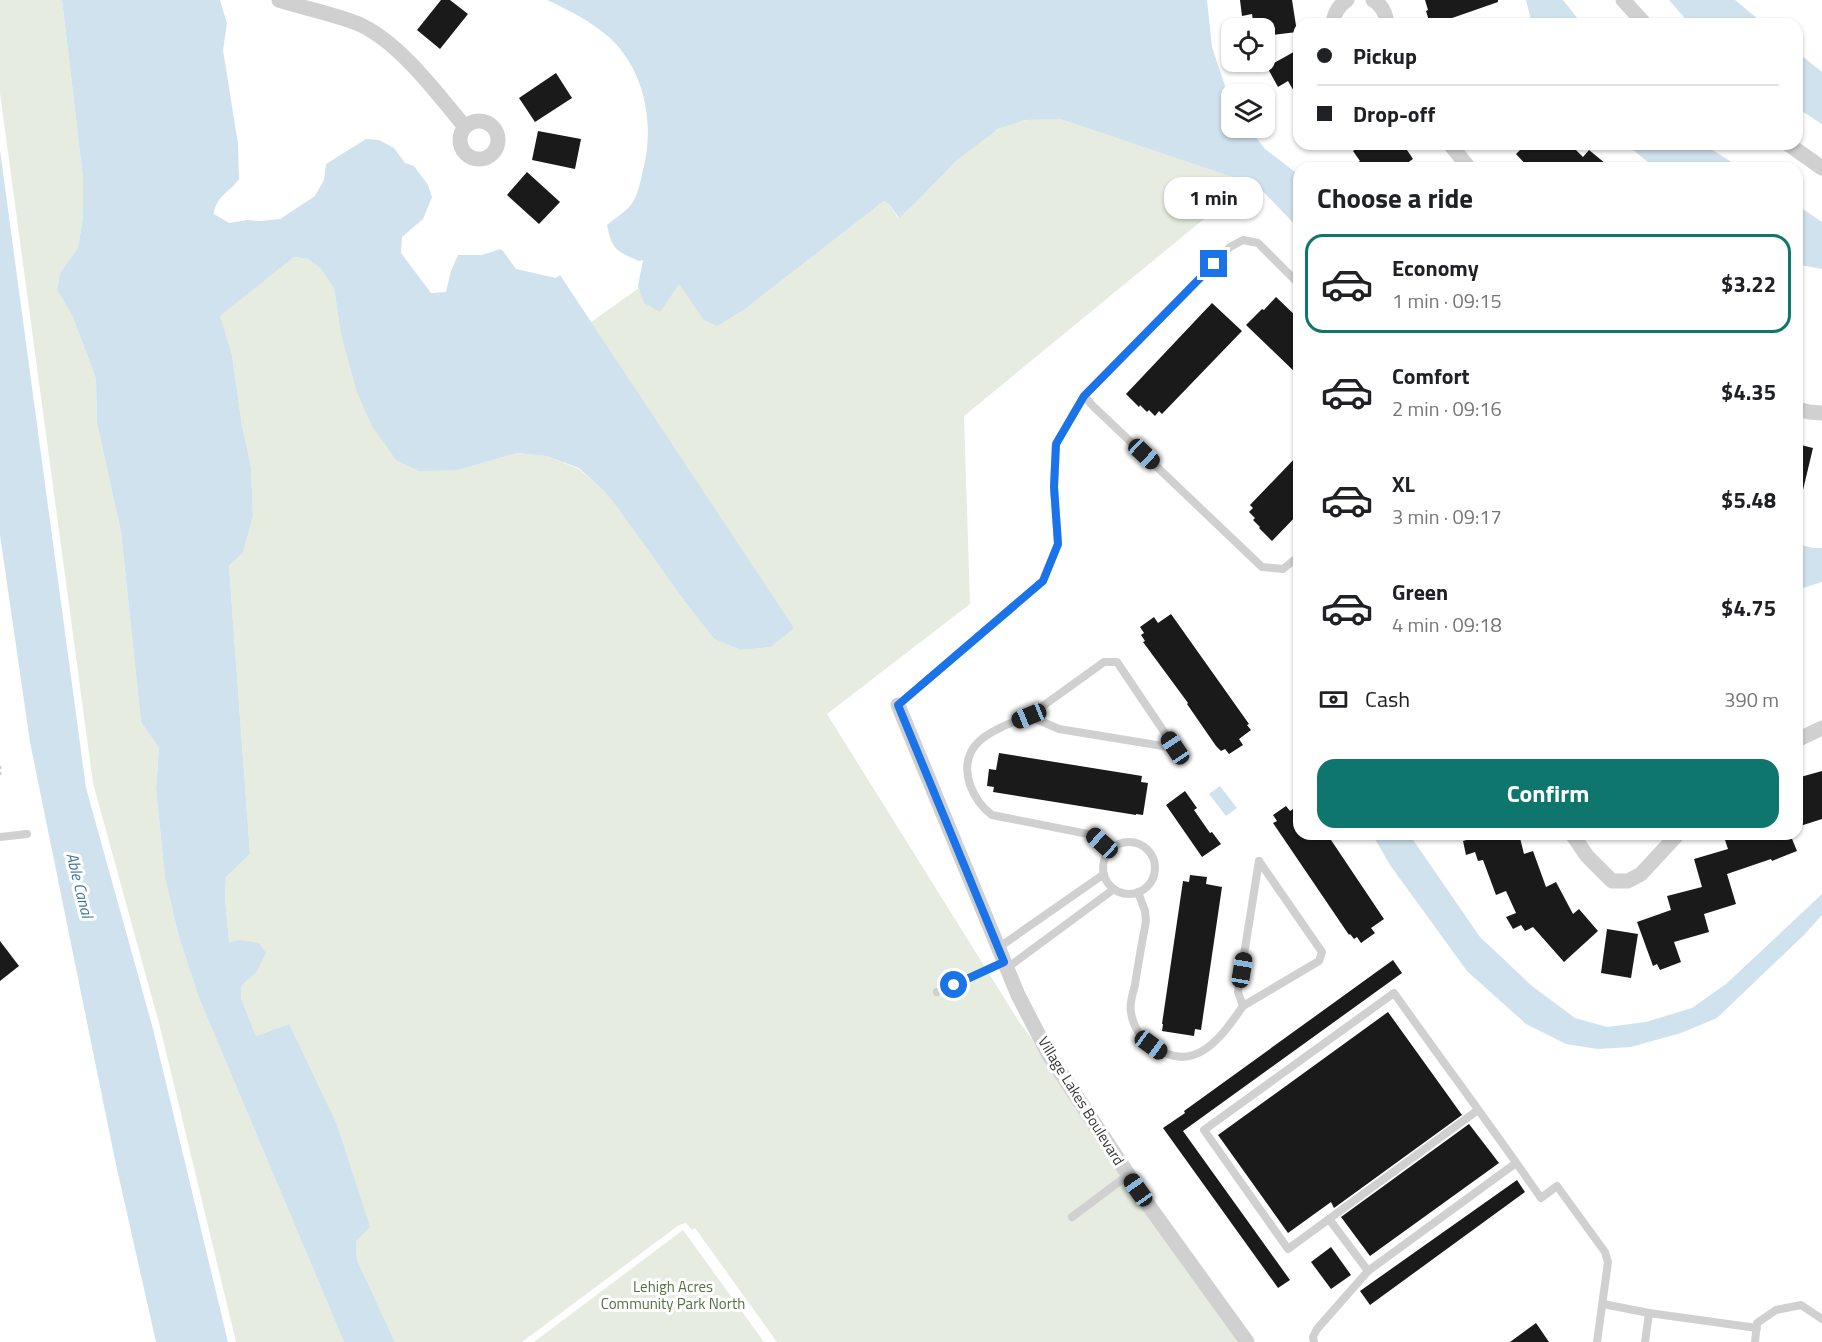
<!DOCTYPE html>
<html lang="en">
<head>
<meta charset="utf-8">
<style>
  :root { --surface:#fff; --page:#f6f6f6; --text:#202124; --muted:#757577; --line:#e0e0e0; --accent:#0f766e }
  body { margin:0; font-family:"Titillium Web",sans-serif; background:var(--page); color:var(--text); height:100vh; display:flex; flex-direction:column; font-size:22px; white-space:nowrap }
  * { box-sizing:border-box; margin:0 }
  p { font-size:20px; color:var(--muted) }
  .icon { flex:none; width:33px; height:33px; fill:none; stroke:currentColor; stroke-width:2; stroke-linecap:round; stroke-linejoin:round }
  .map { position:relative; flex:1; overflow:hidden }
  .drawer { position:absolute; left:1293px; top:162px; width:510px; height:678px; display:flex; flex-direction:column; background:var(--surface); border-radius:18px; box-shadow:0 2px 4px #0004 }
  .drawer>* { flex:none }
  .top-card { position:absolute; left:1293px; top:18px; width:510px; height:132px; border-radius:18px; box-shadow:0 2px 4px #0004; display:grid; align-content:center; height:132px; padding:0 24px; background:var(--surface) }
  .tools { position:absolute; left:1221px; top:18px; display:grid; gap:12px }
  .tools a { display:grid; place-items:center; width:54px; height:54px; border-radius:12px; background:var(--surface); box-shadow:0 2px 4px #0004; font-size:30px }
  .end { position:absolute; width:27px; height:27px; margin:-14px; border:8px solid #1a73e8; background:#fff; box-shadow:0 0 0 3px #fff }
  .from { border-radius:50% }
  .bubble { position:absolute; height:42px; border-radius:18px; background:var(--surface); box-shadow:0 2px 4px #0004; font-size:20px; font-weight:700; line-height:42px; text-align:center }
  .car { position:absolute; width:18px; height:36px; margin:-18px -9px; border-radius:8px; box-shadow:0 0 4px 2px #0007; background:linear-gradient(#222 24%,#8ab4d8 0 40%,#222 0 76%,#8ab4d8 0 86%,#222 0) }
  .top-card b { display:flex; align-items:center; gap:21px; height:57px; font-size:22px }
  .top-card b+b { border-top:2px solid var(--line) }
  .top-card i { width:15px; height:15px; background:var(--text) }
  ul { padding:0; list-style:none }
  li { display:flex; align-items:center; gap:18px; height:99px; margin:0 12px 9px; padding:0 12px; border:3px solid transparent; border-radius:18px }
  li div { flex:1 }
  li b { display:block; font-size:22px }
  li em { font-style:normal; font-weight:700 }
  li.current { border-color:var(--accent) }
  li>.icon { width:54px; height:54px; stroke-width:1.5 }
  h2 { padding:0 24px; font-size:27px; line-height:72px }
  .pay { display:flex; align-items:center; gap:15px; height:66px; padding:0 24px; font-size:22px }
  .pay p { margin-inline-start:auto }
  .cta { display:flex; gap:12px; margin-top:auto; padding:12px 24px }
  .cta a { flex:1; height:69px; border-radius:18px; background:var(--accent); color:#fff; font-size:24px; font-weight:700; line-height:69px; text-align:center }
  .map>svg:first-child { display:block }
  .green { fill:#e6ecdf }
  .water { fill:#cfe2ee }
  .building { fill:#1a1a1a }
  .lines { fill:none; stroke-linecap:round; stroke-linejoin:round }
  .path { stroke:#cdcdcd; stroke-width:3; stroke-dasharray:3 3; stroke-linecap:butt }
  .lane { stroke:#d0d0d0; stroke-width:8 }
  .street { stroke:#d0d0d0; stroke-width:15 }
  .route { stroke:#1a73e8; stroke-width:8 }
  .labels { text-anchor:middle; stroke-width:6; stroke-linejoin:round; paint-order:stroke }
  .street-label { font-size:15px; fill:#333; stroke:#fff }
  .park-label { font-size:15px; fill:#56703f; stroke:#fff }
  .water-label { font-size:16px; font-style:italic; fill:#3f7597; stroke:#fff }
</style>
</head>
<body>
<div class="map">
<svg width="1822" height="1342" viewBox="0 0 1822 1342">
  <rect width="100%" height="100%" fill="#fff"/>
  <g class="green">
    <path d="M0,0h62l21,178v39l-5,31 -18,25 -3,17 15,25 24,64 1,44 24,109 20,190 18,26 -3,41 9,89 14,59 20,61 145,344h-108l-76,-315 -67,-244 -93,-690z"/>
    <path d="M1060,119l189,63 -285,234 6,188 -143,110 191,306 233,322h-474l-82,-114 -3,2 -6,-7 -7,2 -157,117h-127l-38,-82 -1,-19 -67,-217 -33,12 -15,-38v-12l15,-13 -27,-29 -4,-48 1,-19 24,-23 -21,-288 14,-13 10,-37 -2,-49 -9,-42 -10,-70 -13,-39 75,-59 14,2 12,9 14,20 7,47 15,55 102,80 59,-17 29,3 33,13 26,23 12,15 66,92 31,40 27,11 30,-3 22,-19 -202,-306 48,-34 5,15 35,-19 66,25 139,-108 5,3 9,14c37,-31 79,-92 129,-98 11,-1 22,-1 33,-1z"/>
    <path d="M683,1230l81,112h-230z"/>
  </g>
  <g class="water">
    <path d="M62,0h158l7,23 -4,27 15,94 1,35c-8,12 -24,18 -25,35l15,9 18,-3 14,1 19,-2 35,-23 9,-16 2,-16 40,-25 13,1 15,8 11,15 9,3 14,19 4,12 -9,22 -21,18 -1,16 30,40 15,-1 5,-21 7,-16h24l18,-6 3,2 13,18 40,9 4,-3 234,353 -23,19 -30,3 -27,-11 -31,-40 -66,-92 -12,-15 -26,-24 -33,-12 -29,-3 -59,17 -39,1 -23,-11 -24,-34 -16,-36 -15,-55 -7,-47 -14,-20 -12,-9 -14,-2 -74,59 12,39 10,70 9,42 2,49 -10,37 -14,13 21,288 -24,23 -1,19 4,47 10,-3 20,3 7,10 -10,20 -15,13v12l15,38 33,-12 48,101 33,102 -14,14 1,19 38,82h-51l-145,-344 -20,-61 -14,-59 -9,-89 3,-41 -18,-26 -20,-190 -24,-109 -1,-44 -24,-64 -15,-25 3,-17 18,-25 5,-31v-39z"/>
    <path d="M547,0h660l5,47 14,42 5,10 1,29h17l16,21 34,26v54l-42,-44 -197,-66 -35,1 -27,9 -41,31 -42,43 -16,15 -10,-14 -5,-3 -139,108 -28,17 -13,-6 -25,-36 -19,28 -16,-9 -6,-17 5,-26 -4,1c-22,-10 -27,-10 -32,-36 8,-7 22,-15 27,-25 5,-9 7,-21 9,-30 12,-46 2,-99 -33,-132 -18,-16 -41,-28 -63,-38z"/>
    <path d="M1526,0h37l19,24h-50z"/>
    <path d="M1669,0h66l29,24h-74z"/>
    <path d="M1797,52l25,20v52l-25,-16z"/>
    <path d="M1626,144h77l38,24h-86z"/>
    <path d="M0,150l86,638 67,241 75,313h-72l-41,-182 -85,-418 -30,-207z"/>
    <path d="M1797,205l25,17v47l-22,-4 -3,-2z"/>
    <path d="M1797,544l16,4h9v34l-25,8z"/>
    <path d="M1220,786l17,22 -11,8 -17,-22z"/>
    <path d="M1372,834h37l71,103 52,49 43,32 32,9 39,-5 46,-14 34,-24 96,-90v21l-17,19 -88,84 -36,15 -50,14 -33,2 -32,-5 -40,-20 -59,-53 -77,-106z"/>
  </g>
  <g class="building">
    <path d="M441,0h9l18,14 -28,35 -23,-19z"/>
    <path d="M1240,0h52l5,32 -33,4v-8h-10l-2,-14 -10,2z"/>
    <path d="M1425,0h73v2l-63,22h-5l-4,-13 2,-1z"/>
    <path d="M1299,49v51l-11,-19 -10,6 -11,-20z"/>
    <path d="M556,73l16,25 -37,24 -16,-24z"/>
    <path d="M538,131l43,8 -6,30 -43,-9z"/>
    <path d="M1362,144h28l3,4 4,-2 4,4 4,-3 8,12 -13,9h-50l10,-7 -7,-10z"/>
    <path d="M1526,144h44l13,13 6,-7 22,18h-82l-13,-14z"/>
    <path d="M527,172l33,30 -21,22 -32,-29z"/>
    <path d="M1276,297l23,22v57l-53,-51 16,-16 2,1z"/>
    <path d="M1212,303l30,28 -80,83 -3,-3 -4,5 -6,-6 -2,2 -7,-7 -1,2 -13,-13z"/>
    <path d="M1797,444l16,4 -11,46 -5,-1z"/>
    <path d="M1299,454v59l-27,28 -13,-13 1,-1 -7,-7 2,-2 -6,-6 4,-4 -3,-3z"/>
    <path d="M1171,614l78,110 -2,1 4,5 -12,9 4,6 -14,9 -4,-5 -4,2 -5,-5 -29,-42 1,-1 -45,-61 2,-1 -4,-6 3,-2 -4,-6 14,-10 4,6z"/>
    <path d="M999,753l143,23 -1,6 7,1 -5,32 -7,-1v1l-143,-23 1,-5 -7,-1 2,-17 7,1z"/>
    <path d="M1822,771v48l-25,8v-49z"/>
    <path d="M1185,791l12,17 -3,2 16,23 2,-1 9,12 -19,13 -36,-52z"/>
    <path d="M1299,805v29h28l57,85 -13,9 4,5 -14,10 -4,-6 -3,2 -4,-5 -1,1 -76,-112 4,-2 -4,-6 13,-9 4,5z"/>
    <path d="M1472,834h47l5,20 9,-3 13,36 10,-5 17,32 6,-5 19,22 -34,31 -31,-35 -8,4 -4,-6 -8,4 -7,-12 10,-4 -10,-22 -10,4 -13,-35 -5,1 -3,-9 -9,3 -3,-14 10,-3z"/>
    <path d="M1723,834h67l7,17 -25,10 -1,-2 -44,15 9,30 -32,10 5,18 -35,10 7,20 -21,8 -3,-6 -4,2 -16,-44 34,-12 -4,-14 35,-9 -8,-28 34,-10z"/>
    <path d="M1190,875l17,2 -1,7 16,3 -21,143 -6,-1 -1,7 -32,-5 1,-7h-1l21,-143 6,1z"/>
    <path d="M1607,929l31,5 -7,44 -30,-5z"/>
    <path d="M0,941l19,25 -19,15z"/>
    <path d="M1393,960l9,13 -219,158 107,149 -12,8 -115,-160 22,-15 -1,-2z"/>
    <path d="M1388,1012l74,103 -128,93 -3,-6 -43,31 -70,-98z"/>
    <path d="M1469,1124l30,39 -129,93 -29,-39z"/>
    <path d="M1517,1180l8,12 -155,113 -10,-14z"/>
    <path d="M1331,1247l20,28 -20,14 -20,-27z"/>
    <path d="M1536,1323l13,19h-39z"/>
  </g>
  <g class="lines">
    <path class="path" d="M0,766v10"/>
    <g class="lane">
      <path d="M1084,396l9,10 169,161 21,2 16,-13"/>
      <path d="M898,705l145,-124 15,-37 -4,-57 2,-43 28,-48 146,-149 13,-7 15,3 41,41"/>
      <path d="M1029,716l75,-54h13l58,86"/>
      <path d="M0,837l27,-3"/>
      <circle cx="1129" cy="868" r="26"/>
      <path d="M1110,851l-17,-16 -101,-20c-11,-8 -17,-17 -22,-30 -14,-44 26,-56 59,-69l30,13 116,19"/>
      <path d="M1138,892l7,19 1,10c-4,22 -8,43 -11,64 -2,8 -6,19 -4,27 2,16 10,25 22,34 41,30 68,-8 90,-40l-5,-14 21,-131"/>
      <path d="M998,948l106,-74"/>
      <path d="M1007,968l107,-79"/>
      <path d="M937,992l67,-30"/>
      <path d="M1243,1006l76,-45 3,-9 -63,-91"/>
      <path d="M1478,1110l-190,139 -84,-119 190,-137c49,69 99,136 147,205l16,-12 48,66 3,10 -11,80"/>
      <path d="M1072,1217l56,-42"/>
      <path d="M1368,1271l148,-108"/>
      <path d="M1603,1304l46,9"/>
      <path d="M1314,1342l-1,-5 4,-8 51,-58 -39,-52"/>
      <path d="M1645,1342l4,-29 108,15"/>
      <path d="M1755,1342l2,-19 19,-13 25,-5 21,14"/>
    </g>
    <g class="street">
      <path d="M279,0c25,8 55,14 80,24 41,19 77,68 106,103"/>
      <path d="M1373,0c9,5 13,14 14,24"/>
      <path d="M1623,0l22,24"/>
      <path d="M1333,24c1,-11 5,-18 14,-24"/>
      <circle cx="479" cy="140" r="19"/>
      <path d="M1450,144l19,24"/>
      <path d="M1788,144l34,24"/>
      <path d="M1797,409l12,3 13,1"/>
      <path d="M898,705l120,290 31,60 100,151 98,136"/>
      <path d="M1797,740l25,-12"/>
      <path d="M1572,834l15,22 25,25h16l13,-7 37,-40"/>
    </g>
  </g>
  <g class="lines">
    <path class="route" d="M954,985l50,-23 -106,-257 145,-124 15,-37 -4,-57 2,-43 28,-48 130,-132"/>
  </g>
  <g class="labels">
    <g class="street-label">
      <text transform="translate(1081 1101) rotate(58)" y="5">Village Lakes Boulevard</text>
    </g>
    <g class="park-label">
      <text x="673" y="1292">Lehigh Acres<tspan x="673" dy="17">Community Park North</tspan></text>
    </g>
    <g class="water-label">
      <text transform="translate(80 885) rotate(76)" y="6">Able Canal</text>
    </g>
  </g>
</svg>
<div class="tools">
<a><svg class="icon" aria-label="locate" viewBox="0 0 24 24"><circle cx="12" cy="12" r="6"/><path d="M12 2v4M12 18v4M2 12h4M18 12h4"/></svg></a>
<a><svg class="icon" aria-label="layers" viewBox="0 0 24 24"><path d="M12 4l9 5-9 5-9-5zM3 14l9 5 9-5"/></svg></a>
</div>
<i class="end from" style="left:954px;top:985px"></i>
<i class="end" style="left:1214px;top:264px"></i>
<div class="bubble" style="left:1164px;top:177px;width:99px">1 min</div>
<i class="car" style="left:1144px;top:454px;rotate:133deg"></i>
<i class="car" style="left:1029px;top:716px;rotate:248deg"></i>
<i class="car" style="left:1175px;top:748px;rotate:326deg"></i>
<i class="car" style="left:1102px;top:843px;rotate:312deg"></i>
<i class="car" style="left:1242px;top:970px;rotate:9deg"></i>
<i class="car" style="left:1151px;top:1045px;rotate:126deg"></i>
<i class="car" style="left:1138px;top:1190px;rotate:325deg"></i>
<div class="top-card">
<b><i class="from"></i>Pickup</b>
<b><i></i>Drop-off</b>
</div>
<section class="drawer">
<h2>Choose a ride</h2>
<ul>
<li class="current"><svg class="icon" aria-label="car" viewBox="0 0 24 24"><path d="M5 17H2v-5l4-1 3-4h7l3 4 3 1v5h-3M9 17h6M6 11h13"/><circle cx="7" cy="17" r="2"/><circle cx="17" cy="17" r="2"/></svg><div><b>Economy</b><p>1 min · 09:15</p></div><em>$3.22</em></li>
<li><svg class="icon" aria-label="car" viewBox="0 0 24 24"><path d="M5 17H2v-5l4-1 3-4h7l3 4 3 1v5h-3M9 17h6M6 11h13"/><circle cx="7" cy="17" r="2"/><circle cx="17" cy="17" r="2"/></svg><div><b>Comfort</b><p>2 min · 09:16</p></div><em>$4.35</em></li>
<li><svg class="icon" aria-label="car" viewBox="0 0 24 24"><path d="M5 17H2v-5l4-1 3-4h7l3 4 3 1v5h-3M9 17h6M6 11h13"/><circle cx="7" cy="17" r="2"/><circle cx="17" cy="17" r="2"/></svg><div><b>XL</b><p>3 min · 09:17</p></div><em>$5.48</em></li>
<li><svg class="icon" aria-label="car" viewBox="0 0 24 24"><path d="M5 17H2v-5l4-1 3-4h7l3 4 3 1v5h-3M9 17h6M6 11h13"/><circle cx="7" cy="17" r="2"/><circle cx="17" cy="17" r="2"/></svg><div><b>Green</b><p>4 min · 09:18</p></div><em>$4.75</em></li>
</ul>
<div class="pay"><svg class="icon" aria-label="cash" viewBox="0 0 24 24"><path d="M3 7h18v10H3z"/><circle cx="12" cy="12" r="2"/></svg>Cash<p>390 m</p></div>
<div class="cta"><a>Confirm</a></div>
</section>
</div>
</body>
</html>
